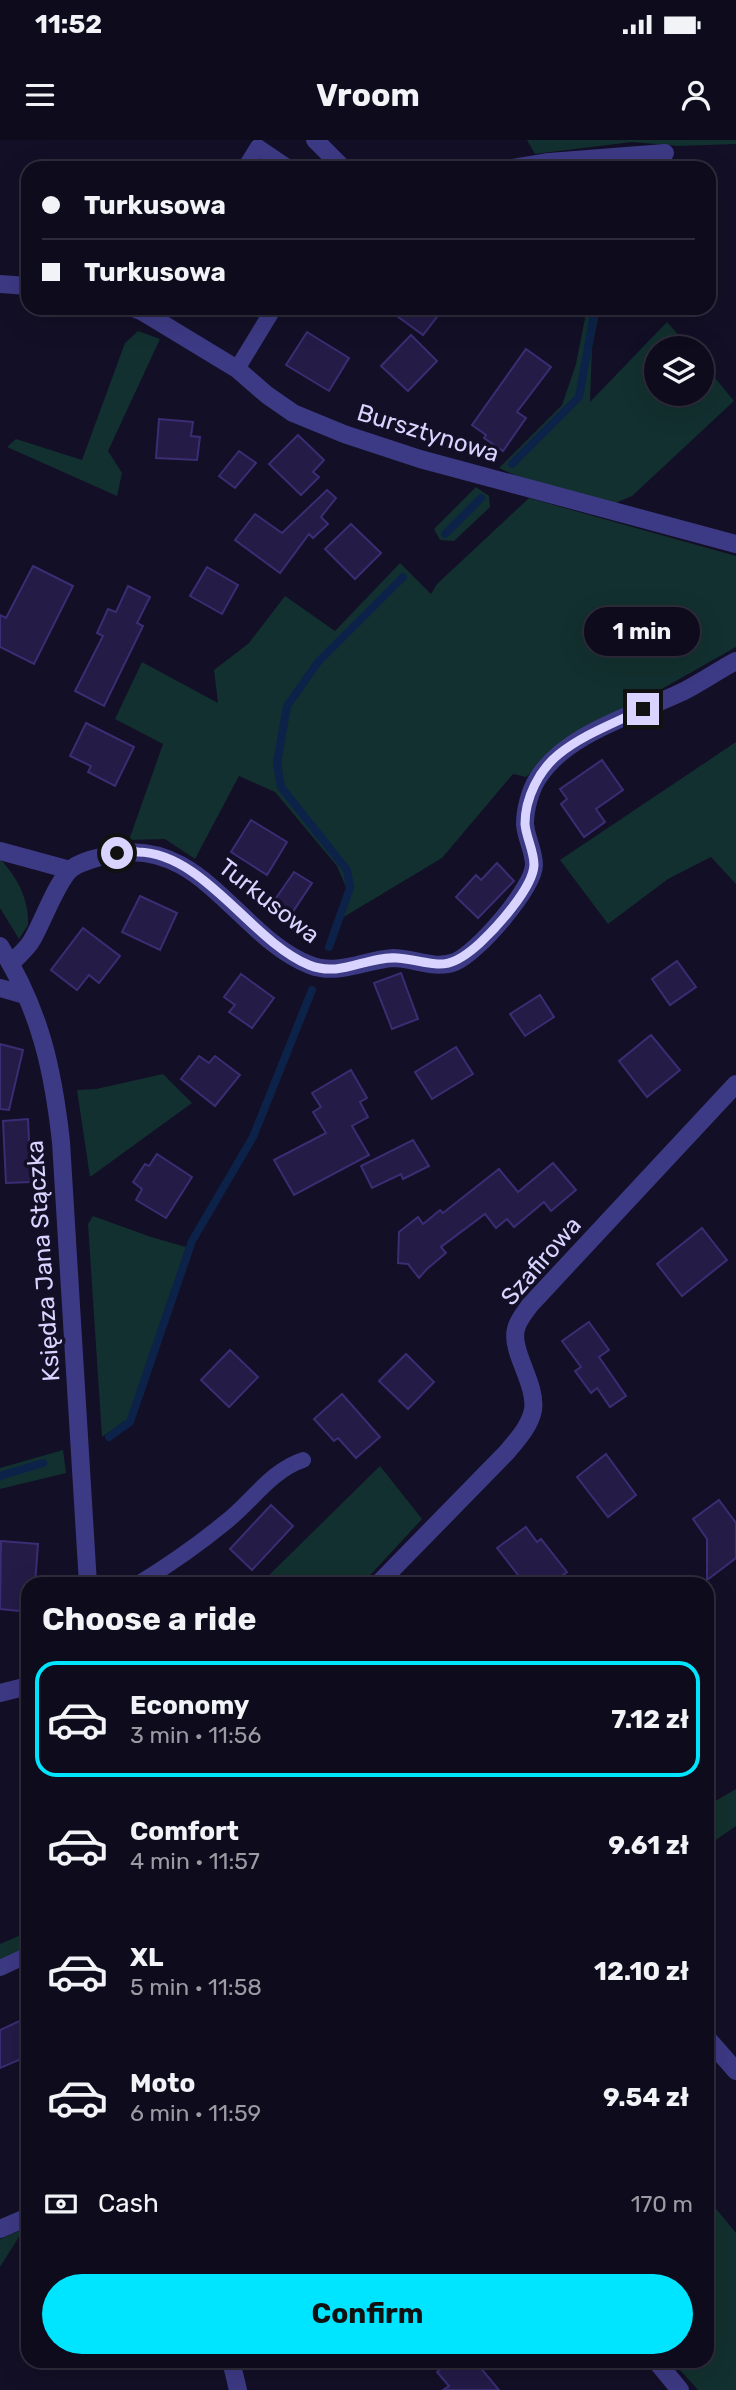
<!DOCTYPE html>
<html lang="en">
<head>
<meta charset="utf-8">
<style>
  :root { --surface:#0e0b1c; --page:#1c1929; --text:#f1f3f6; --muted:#9b9ba3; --line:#2e2b3b; --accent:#00e5ff }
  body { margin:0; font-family:Rubik,sans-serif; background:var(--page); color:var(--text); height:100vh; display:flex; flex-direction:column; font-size:26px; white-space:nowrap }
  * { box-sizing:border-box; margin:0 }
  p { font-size:23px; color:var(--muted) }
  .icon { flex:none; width:38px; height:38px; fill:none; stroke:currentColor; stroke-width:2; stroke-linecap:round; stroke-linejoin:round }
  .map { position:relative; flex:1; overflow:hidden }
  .sheet { position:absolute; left:21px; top:1437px; width:693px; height:791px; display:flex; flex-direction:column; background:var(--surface); border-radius:21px; box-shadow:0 7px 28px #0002,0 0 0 2px var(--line) }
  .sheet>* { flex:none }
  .banner { position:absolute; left:21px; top:21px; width:695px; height:154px; border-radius:21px; box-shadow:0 7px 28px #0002,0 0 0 2px var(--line); display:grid; align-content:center; height:154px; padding:0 21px; background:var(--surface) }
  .buttons { position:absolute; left:644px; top:196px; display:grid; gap:14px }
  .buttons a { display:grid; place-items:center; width:70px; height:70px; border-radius:50%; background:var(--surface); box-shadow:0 7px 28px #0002,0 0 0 2px var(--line); font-size:35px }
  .end { position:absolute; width:32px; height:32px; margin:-16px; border:9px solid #d9d4ff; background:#111; box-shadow:0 0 0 4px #111 }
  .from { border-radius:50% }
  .bubble { position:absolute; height:49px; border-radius:24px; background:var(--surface); box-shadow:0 7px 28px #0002,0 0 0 2px var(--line); font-size:23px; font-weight:700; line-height:49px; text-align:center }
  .banner b { display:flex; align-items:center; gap:24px; height:66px; font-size:26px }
  .banner b+b { border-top:2px solid var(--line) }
  .banner i { width:18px; height:18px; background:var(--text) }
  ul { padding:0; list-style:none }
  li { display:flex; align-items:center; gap:21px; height:116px; margin:0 14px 10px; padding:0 7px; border:4px solid transparent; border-radius:21px }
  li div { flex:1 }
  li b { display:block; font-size:26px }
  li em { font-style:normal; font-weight:700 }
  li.active { border-color:var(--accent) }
  li>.icon { width:63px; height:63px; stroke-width:1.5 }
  h2 { padding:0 21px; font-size:32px; line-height:84px }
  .pay { display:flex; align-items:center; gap:18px; height:77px; padding:0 21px; font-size:26px }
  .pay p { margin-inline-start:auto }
  .cta { display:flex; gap:14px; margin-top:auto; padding:14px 21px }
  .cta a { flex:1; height:80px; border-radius:42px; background:var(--accent); color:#111; font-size:28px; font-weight:700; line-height:80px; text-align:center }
  .status { display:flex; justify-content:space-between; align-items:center; height:49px; padding:0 35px; background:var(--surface); direction:ltr }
  .status svg { height:19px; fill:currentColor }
  header { display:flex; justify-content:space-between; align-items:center; height:91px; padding:0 21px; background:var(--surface); font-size:32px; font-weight:700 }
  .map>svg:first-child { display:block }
  .green { fill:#12302f }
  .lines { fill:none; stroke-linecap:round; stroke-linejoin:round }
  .stream { stroke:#0c2248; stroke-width:8 }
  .building { fill:#241b47; stroke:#3b2d73; stroke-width:2 }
  .service { stroke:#3d3a85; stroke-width:16 }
  .minor { stroke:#3d3a85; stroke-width:18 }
  .tertiary { stroke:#3d3a85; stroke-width:18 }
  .route { stroke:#d9d4ff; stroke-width:9 }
  .labels { text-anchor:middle; stroke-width:7; stroke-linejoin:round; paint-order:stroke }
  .street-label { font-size:24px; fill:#d9d4ff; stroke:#130f26 }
</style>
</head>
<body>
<div class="status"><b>11:52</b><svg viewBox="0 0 49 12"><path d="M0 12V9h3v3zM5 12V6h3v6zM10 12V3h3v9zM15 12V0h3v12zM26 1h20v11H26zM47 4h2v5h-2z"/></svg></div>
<header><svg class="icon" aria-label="menu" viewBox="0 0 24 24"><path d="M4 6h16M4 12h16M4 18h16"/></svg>Vroom<svg class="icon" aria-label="person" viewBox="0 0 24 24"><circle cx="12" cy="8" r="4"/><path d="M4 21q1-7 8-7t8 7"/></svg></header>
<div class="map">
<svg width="736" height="2250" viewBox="0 0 736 2250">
  <rect width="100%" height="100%" fill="#130f26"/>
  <g class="green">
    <path d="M527,0h209v4l-58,2 -46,-4 -97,12z"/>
    <path d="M587,168h13l-8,40 -2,54 77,-80 23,26h-34v46h46v-32l32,39 -102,95 -19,8 -96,-28 -18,-8 63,-63 14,-41z"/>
    <path d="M138,191l22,8 -52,112 14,22 -5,23 -110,-49 9,-8 66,21 43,-117z"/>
    <path d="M476,347l13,9 1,11 -36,34 -14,-1 -6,-11z"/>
    <path d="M529,358l207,58v91l-115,65 -57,30 -38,35 -13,-3 -71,84 -100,60 6,-26 -11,-26 -62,-74 -36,-16 -44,83 -30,-20 -36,1 34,-96 -48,-25 27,-57 76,41 -4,-33 35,-27 36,-47 50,35 65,-68 31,31 6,-10z"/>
    <path d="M736,602v142l-25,-27 -43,22 -60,45 -48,-64z"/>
    <path d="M0,719c18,19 29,41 28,66l-9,14 -19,-31z"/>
    <path d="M163,934l29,29 -102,74 -13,-87 19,-1z"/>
    <path d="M93,1076l58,21 35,10 -57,171 -27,19 -14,-213z"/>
    <path d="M63,1310l3,23 -66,16v-21z"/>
    <path d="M380,1326l42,53 -60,65h-102z"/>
    <path d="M736,1649v37l-29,20v-40z"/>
    <path d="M28,1792v15l-28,13v-16z"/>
    <path d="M707,2058l29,35v157h-38l-26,-29h35z"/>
    <path d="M24,2089l-24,38v-28z"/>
  </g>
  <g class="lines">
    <g class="stream">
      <path d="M512,324l67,-67 16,-89"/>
      <path d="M445,394l36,-36"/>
      <path d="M329,807l21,-59 -3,-18 -66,-83 -4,-24 10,-57 31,-44 85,-85"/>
      <path d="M109,1297l21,-15 62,-181 61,-104 59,-147"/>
      <path d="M0,1336l43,-13"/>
    </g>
  </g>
  <g class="building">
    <path d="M386,168h39l12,9 -14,18z"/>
    <path d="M307,192l42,26 -20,33 -43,-26z"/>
    <path d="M411,195l26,26 -29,30 -27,-25z"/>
    <path d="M526,209l25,18 -34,45 9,6 -23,33 -19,-13 2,-3 -14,-10z"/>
    <path d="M159,279l34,3 -2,14 9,1 -3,23 -41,-2z"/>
    <path d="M298,295l26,25 -11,12 6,5 -18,18 -32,-31z"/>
    <path d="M239,311l17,12 -21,25 -16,-12z"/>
    <path d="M327,350l9,8 -15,19 7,7 -15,14 -4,-4 -29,39 -45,-33 20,-26 27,19z"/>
    <path d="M351,384l30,29 -26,26 -30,-30z"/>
    <path d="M33,426l40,20 -39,78 -34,-17v-32l6,3z"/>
    <path d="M207,427l31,18 -16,29 -32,-18z"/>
    <path d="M128,446l22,11 -13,26 6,3 -39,80 -29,-15 28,-55 -6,-3 11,-24 8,3z"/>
    <path d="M86,583l48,24 -19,39 -27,-14 3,-6 -21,-10z"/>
    <path d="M602,620l21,30 -27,19 9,13 -21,15 -23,-33 6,-5 -7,-10z"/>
    <path d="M251,680l36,22 -20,33 -36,-23z"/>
    <path d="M497,723l17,18 -36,37 -22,-21 20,-22 5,5z"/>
    <path d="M294,732l18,11 -20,30 -18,-12z"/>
    <path d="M140,756l37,17 -17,37 -38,-18z"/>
    <path d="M83,788l37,28 -21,27 -10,-8 -12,15 -26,-20z"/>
    <path d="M677,821l19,26 -26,18 -18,-26z"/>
    <path d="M401,833l17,46 -26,10 -18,-46z"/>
    <path d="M241,834l33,24 -22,30 -23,-16 6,-7 -11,-8z"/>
    <path d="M540,855l14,22 -29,19 -15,-22z"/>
    <path d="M651,895l29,35 -33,27 -28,-36z"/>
    <path d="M0,904l23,6 -14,60 -9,-1z"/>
    <path d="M456,907l17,27 -41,25 -17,-27z"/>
    <path d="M199,916l10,7 6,-7 25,19 -25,31 -34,-27z"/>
    <path d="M351,930l16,28 -7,4 8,15 -16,9 17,29 -75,40 -20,-35 52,-27 -13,-21 8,-5 -9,-14z"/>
    <path d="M28,979l3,63 -25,1 -3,-62z"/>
    <path d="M413,1000l16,26 -26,13 -2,-5 -29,14 -11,-22z"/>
    <path d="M157,1014l35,23 -26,41 -30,-18 6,-11 -9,-7 12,-18 4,2z"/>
    <path d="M553,1023l23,27 -25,21 -7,-9 -30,25 -7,-8 -11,9 -11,-14 -44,33 5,6 -19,16 -8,9 -11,-14 -10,-1 1,-31 19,-15 5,7 17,-14 3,3 56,-44 19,23z"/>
    <path d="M702,1088l25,32 -45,36 -25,-32z"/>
    <path d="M589,1182l20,28 -10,7 27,39 -16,11 -13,-19 -6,5 -16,-22 6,-4 -19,-26z"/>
    <path d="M230,1210l28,27 -29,30 -28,-27z"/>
    <path d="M406,1214l28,28 -26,27 -29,-28z"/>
    <path d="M342,1254l38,43 -24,21 -18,-20 -4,3 -20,-22z"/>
    <path d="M606,1314l30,41 -28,22 -31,-40z"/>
    <path d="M719,1360l17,23v35l-29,22v-41l-14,-20z"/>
    <path d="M271,1365l22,21 -41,44 -22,-21z"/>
    <path d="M526,1387l11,15 4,-3 26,33 -15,12h-27l-28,-36z"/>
    <path d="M1,1401l37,3 -3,40 -7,-1v29l-28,-3z"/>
    <path d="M28,1877v39l-28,12v-38z"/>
    <path d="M450,2221h21l6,6 2,-1 20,24h-56l6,-4 -12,-14z"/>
  </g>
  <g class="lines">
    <g class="service">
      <path d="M245,28l13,-21 31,21"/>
      <path d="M237,229l37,-61"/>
      <path d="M138,1444c31,-19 61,-40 89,-63 25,-20 45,-51 76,-61"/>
      <path d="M0,1828l28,-13"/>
    </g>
    <g class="minor">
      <path d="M315,0l28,28"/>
      <path d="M513,28l36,-6 116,-9"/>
      <path d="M0,144l28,2"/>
      <path d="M133,168l10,4 94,57 30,26 26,18 51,21 76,25 316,85"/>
      <path d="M0,711l70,19"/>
      <path d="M11,823c7,-7 16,-14 21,-23 10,-17 25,-58 38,-70 10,-9 27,-12 39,-15 91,-21 129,82 201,110 28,11 54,-5 83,-7 21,0 41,12 62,4 22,-9 78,-73 79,-97 0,-14 -8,-27 -9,-41 0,-14 5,-34 13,-46 29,-46 100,-64 148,-88 17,-9 33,-20 50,-29"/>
      <path d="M0,848l25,7"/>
      <path d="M378,1444l129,-132c10,-12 23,-26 26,-42 4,-26 -23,-59 -17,-81 2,-9 9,-17 14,-24l206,-221"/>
      <path d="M0,1553l28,-7"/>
      <path d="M707,1898l29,33"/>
      <path d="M0,2089l28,-12"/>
      <path d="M656,2221l24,29"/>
    </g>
    <g class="tertiary">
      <path d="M0,806c40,64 53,123 61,196l27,442"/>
      <path d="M231,2221l7,29"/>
    </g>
  </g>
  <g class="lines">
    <path class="route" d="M117,713c7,0 15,-2 21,-1 66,1 113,89 171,113 32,13 56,-9 88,-7 40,4 48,17 83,-15 16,-15 53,-55 54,-78 0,-14 -8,-28 -9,-41 0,-26 14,-54 34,-70 25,-20 56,-31 84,-45"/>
  </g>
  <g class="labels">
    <g class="street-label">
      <text transform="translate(428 293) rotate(17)" y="8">Bursztynowa</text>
      <text transform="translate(269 761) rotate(38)" y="8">Turkusowa</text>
      <text transform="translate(43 1121) rotate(-94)" y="8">Księdza Jana Stączka</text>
      <text transform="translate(541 1121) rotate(-49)" y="8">Szafirowa</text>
    </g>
  </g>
</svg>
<div class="buttons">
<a><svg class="icon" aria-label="layers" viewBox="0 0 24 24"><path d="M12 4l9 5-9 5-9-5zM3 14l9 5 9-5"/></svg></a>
</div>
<i class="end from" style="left:117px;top:713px"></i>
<i class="end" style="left:643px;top:569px"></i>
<div class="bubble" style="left:584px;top:467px;width:116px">1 min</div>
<div class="banner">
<b><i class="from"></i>Turkusowa</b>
<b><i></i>Turkusowa</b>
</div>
<section class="sheet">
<h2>Choose a ride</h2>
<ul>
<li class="active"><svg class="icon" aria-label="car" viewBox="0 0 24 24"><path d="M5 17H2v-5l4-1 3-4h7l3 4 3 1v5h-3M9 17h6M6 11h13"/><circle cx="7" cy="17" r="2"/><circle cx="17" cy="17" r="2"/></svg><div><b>Economy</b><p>3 min · 11:56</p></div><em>7.12 zł</em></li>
<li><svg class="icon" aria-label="car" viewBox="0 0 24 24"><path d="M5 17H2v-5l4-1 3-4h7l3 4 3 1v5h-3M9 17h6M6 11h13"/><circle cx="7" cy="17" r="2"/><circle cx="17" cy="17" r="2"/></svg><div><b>Comfort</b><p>4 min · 11:57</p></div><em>9.61 zł</em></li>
<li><svg class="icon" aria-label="car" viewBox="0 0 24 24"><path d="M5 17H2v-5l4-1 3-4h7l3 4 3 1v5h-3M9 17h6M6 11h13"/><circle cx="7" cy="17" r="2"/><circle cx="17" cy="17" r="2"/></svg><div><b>XL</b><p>5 min · 11:58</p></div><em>12.10 zł</em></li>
<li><svg class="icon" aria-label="car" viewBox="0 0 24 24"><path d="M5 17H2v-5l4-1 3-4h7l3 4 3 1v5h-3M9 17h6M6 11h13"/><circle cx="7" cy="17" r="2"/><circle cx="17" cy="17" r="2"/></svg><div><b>Moto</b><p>6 min · 11:59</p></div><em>9.54 zł</em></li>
</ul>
<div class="pay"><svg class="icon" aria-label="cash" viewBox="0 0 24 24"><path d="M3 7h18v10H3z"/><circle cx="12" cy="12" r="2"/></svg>Cash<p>170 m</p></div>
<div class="cta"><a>Confirm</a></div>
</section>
</div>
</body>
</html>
